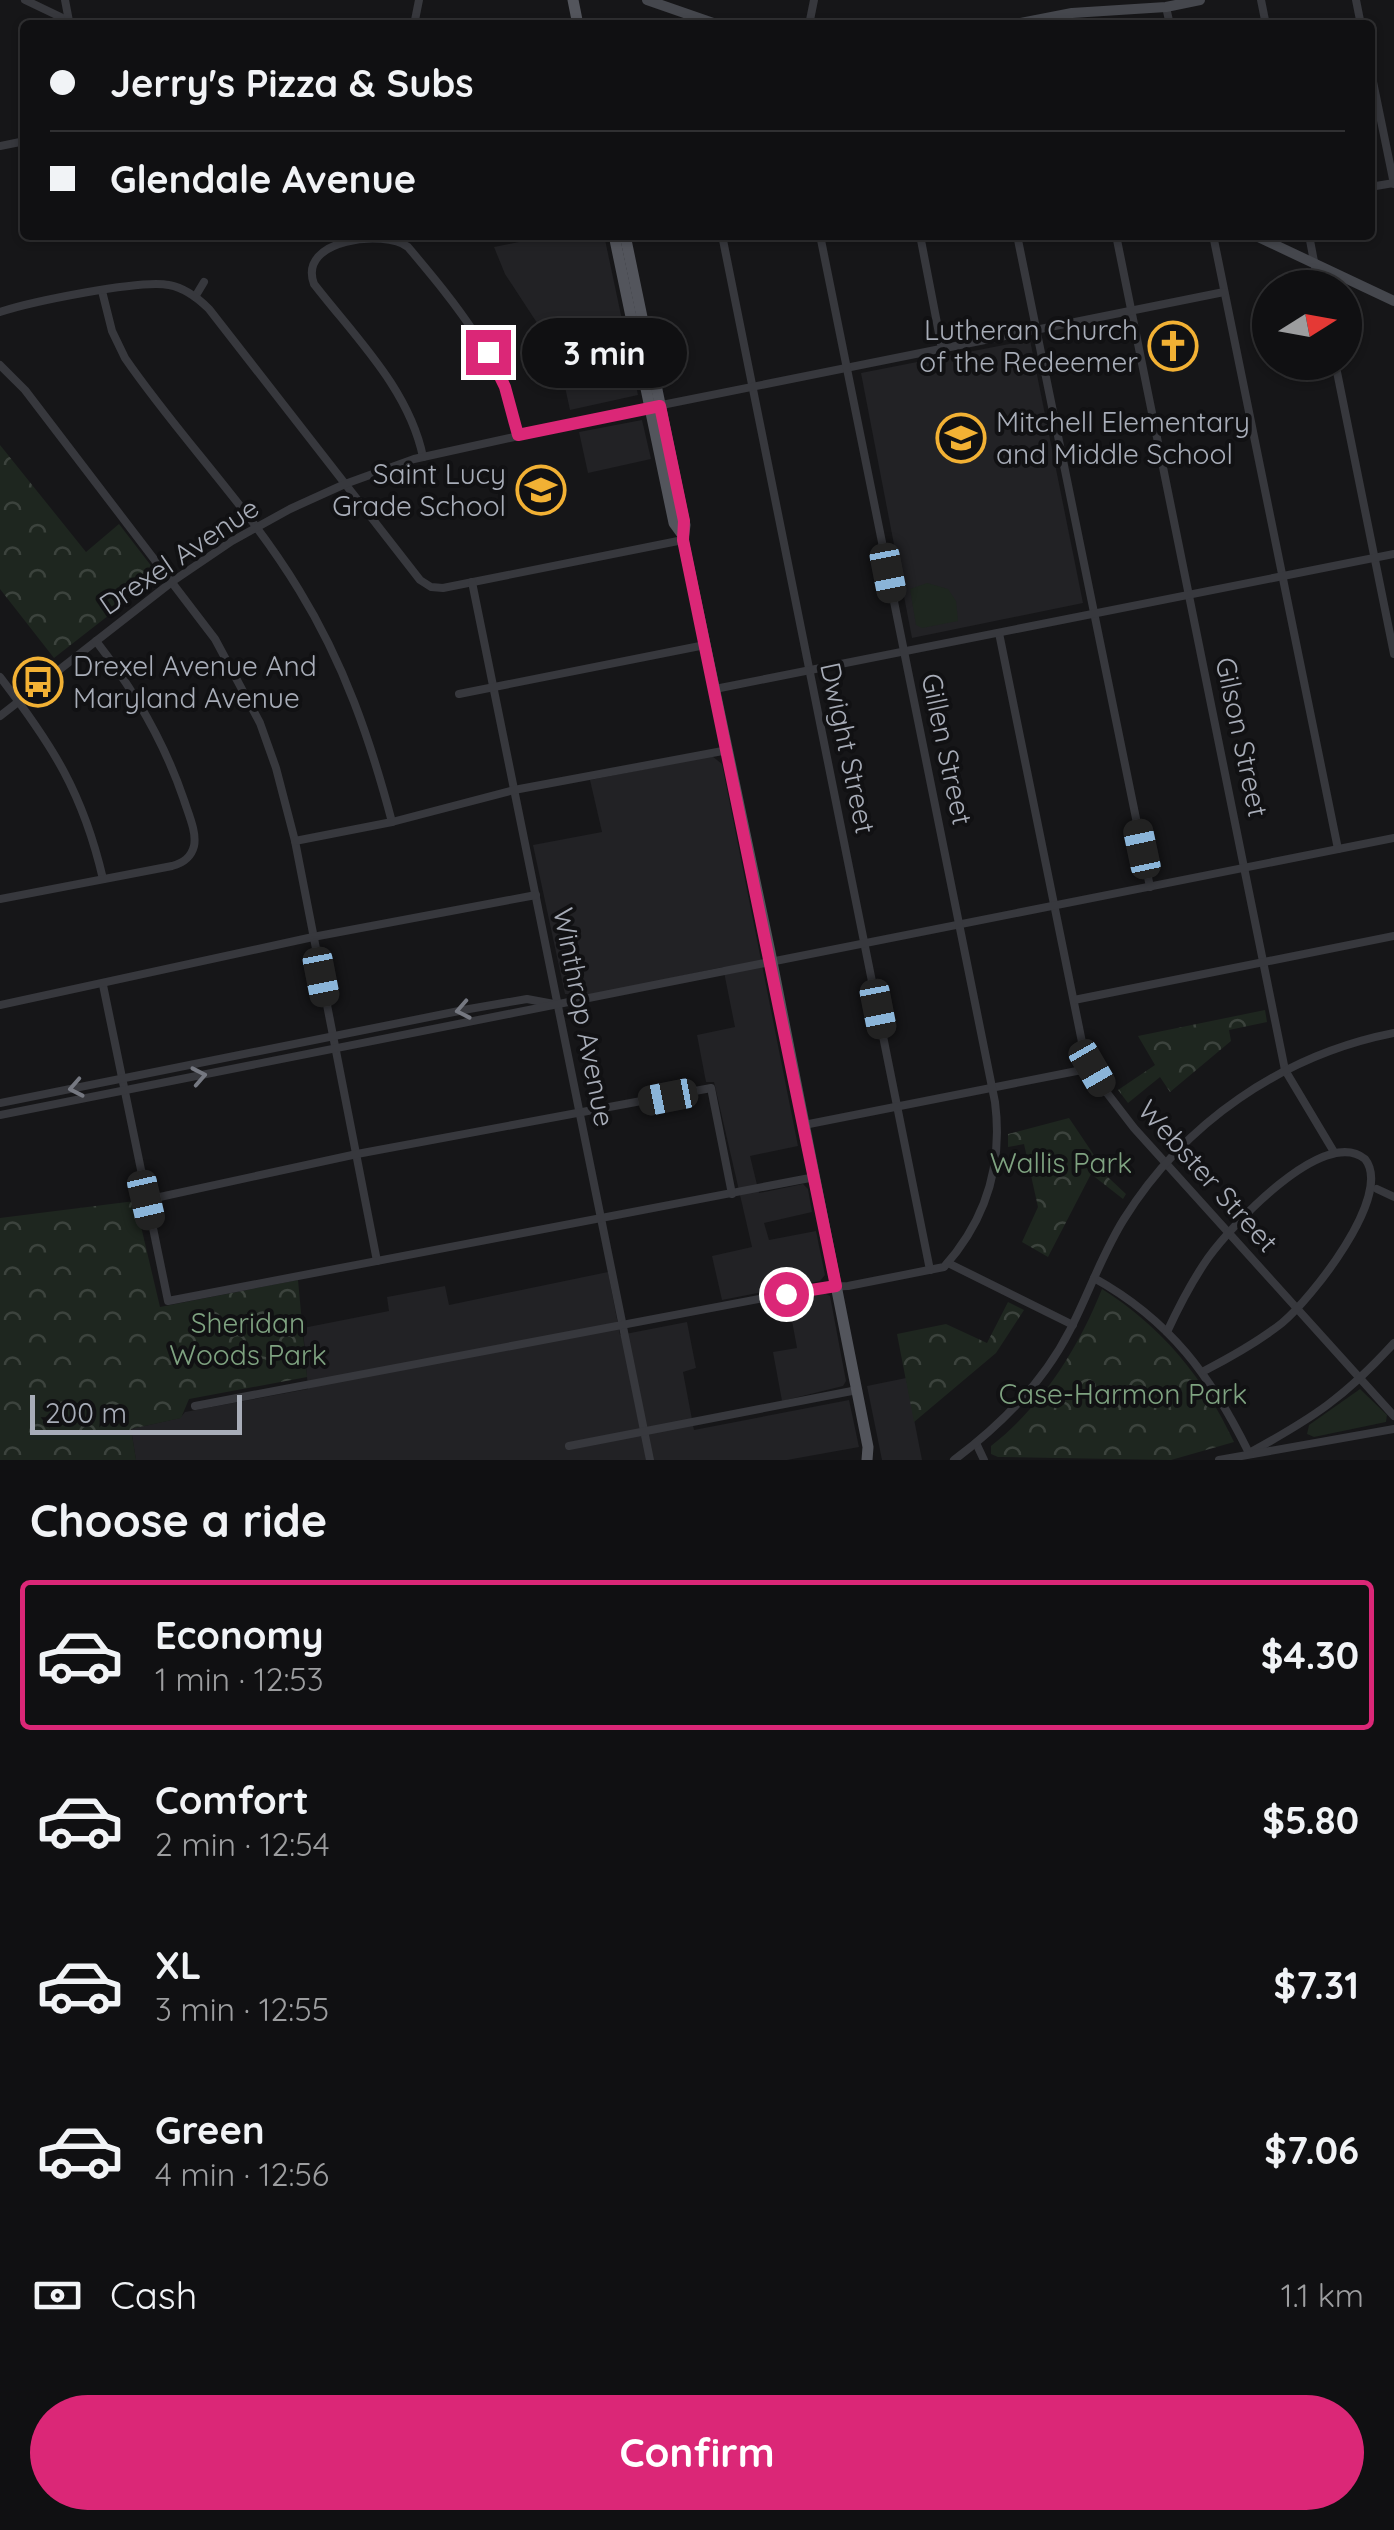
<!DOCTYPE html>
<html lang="en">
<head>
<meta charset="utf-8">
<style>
  :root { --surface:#101012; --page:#1e1e20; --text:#f1f3f6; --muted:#9c9d9f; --line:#303032; --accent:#db2777 }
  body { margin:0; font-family:Quicksand,sans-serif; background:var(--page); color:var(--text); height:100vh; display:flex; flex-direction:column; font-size:38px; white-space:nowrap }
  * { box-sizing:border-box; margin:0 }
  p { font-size:32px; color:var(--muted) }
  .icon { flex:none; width:55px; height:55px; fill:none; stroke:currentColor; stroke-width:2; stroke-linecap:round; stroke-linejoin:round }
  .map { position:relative; height:1460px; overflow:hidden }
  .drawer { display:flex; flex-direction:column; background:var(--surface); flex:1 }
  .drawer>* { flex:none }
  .top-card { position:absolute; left:20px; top:20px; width:1355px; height:220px; border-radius:10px; box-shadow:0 2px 8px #0004,0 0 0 2px var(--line); display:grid; align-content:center; height:220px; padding:0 30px; background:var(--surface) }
  .needle { width:65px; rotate:79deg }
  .fabs { position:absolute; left:1252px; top:270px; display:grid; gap:20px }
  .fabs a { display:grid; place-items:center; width:110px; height:110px; border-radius:50%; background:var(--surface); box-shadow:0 2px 8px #0004,0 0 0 2px var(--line); font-size:50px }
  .scale { position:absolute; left:30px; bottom:25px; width:212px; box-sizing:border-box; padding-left:10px; border:5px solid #a8adb8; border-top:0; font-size:28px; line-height:35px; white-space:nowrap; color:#a8adb8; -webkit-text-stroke:8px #111113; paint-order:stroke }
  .end { position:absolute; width:45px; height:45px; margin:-22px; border:12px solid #db2777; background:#fff; box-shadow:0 0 0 5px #fff }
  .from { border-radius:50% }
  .bubble { position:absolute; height:70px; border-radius:35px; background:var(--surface); box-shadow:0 2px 8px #0004,0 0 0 2px var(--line); font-size:32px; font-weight:700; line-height:70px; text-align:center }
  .car { position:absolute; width:30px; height:60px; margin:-30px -15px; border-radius:12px; box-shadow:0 0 8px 2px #0007; background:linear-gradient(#222 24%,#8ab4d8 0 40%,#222 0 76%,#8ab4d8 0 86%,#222 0) }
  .top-card b { display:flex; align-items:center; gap:35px; height:95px; font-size:38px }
  .top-card b+b { border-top:2px solid var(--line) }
  .top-card i { width:25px; height:25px; background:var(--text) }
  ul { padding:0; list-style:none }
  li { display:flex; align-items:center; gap:30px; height:150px; margin:0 20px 15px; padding:0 10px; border:5px solid transparent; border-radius:10px }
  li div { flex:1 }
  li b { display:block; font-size:38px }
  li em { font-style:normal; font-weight:700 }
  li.selected { border-color:var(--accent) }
  li>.icon { width:90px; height:90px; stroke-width:1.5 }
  h2 { padding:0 30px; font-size:45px; line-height:120px }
  .pay { display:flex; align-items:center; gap:25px; height:110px; padding:0 30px; font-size:38px }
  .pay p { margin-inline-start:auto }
  .cta { display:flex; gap:20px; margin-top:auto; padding:20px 30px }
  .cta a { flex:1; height:115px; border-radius:60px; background:var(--accent); color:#fff; font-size:40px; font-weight:700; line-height:115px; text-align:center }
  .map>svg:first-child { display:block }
  .built { fill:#222225 }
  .green { fill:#1e261f }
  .park { fill:url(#park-crowns) }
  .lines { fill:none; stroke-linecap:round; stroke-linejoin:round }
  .street { stroke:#37383d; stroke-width:8 }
  .secondary { stroke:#45474d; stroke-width:10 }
  .primary { stroke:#53555c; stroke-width:11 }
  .oneway { stroke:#757881 }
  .route { stroke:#db2777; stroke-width:12 }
  .labels { text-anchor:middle; stroke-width:8; stroke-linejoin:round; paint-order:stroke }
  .poi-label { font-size:28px; fill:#a8adb8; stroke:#111113; text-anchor:end }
  .street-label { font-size:28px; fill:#a8adb8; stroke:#111113 }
  .park-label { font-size:28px; fill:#7fa381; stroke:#111113 }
</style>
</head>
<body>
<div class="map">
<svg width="1394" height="1460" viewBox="0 0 1394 1460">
  <defs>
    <pattern id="park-crowns" width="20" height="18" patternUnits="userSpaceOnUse" patternTransform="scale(2.5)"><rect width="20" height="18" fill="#1e261f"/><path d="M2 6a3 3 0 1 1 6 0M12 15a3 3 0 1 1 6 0" fill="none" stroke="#3c433d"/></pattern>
  </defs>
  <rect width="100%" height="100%" fill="#161618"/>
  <g class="built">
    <path d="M553,235h51l34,160 -68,15 -12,-55 -53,-81 -11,-27z"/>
    <path d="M1030,340l53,263 -171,35 -51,-265z"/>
    <path d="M642,420l9,39 -63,14 -9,-41z"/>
    <path d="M712,756l10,8 76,382 -48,10 9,37 44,-9 5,5 4,23 -48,11 5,17 47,-9 9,44 -5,6 -98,19 -10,-44 40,-9 -38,-165h-8l-9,-47 38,-8 -12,-60 -131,28 -27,-1 -32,-149 69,-13 -12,-52z"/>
    <path d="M608,1272l12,63 67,-13 9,46 -13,4 11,58 155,-30 10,47 -72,13h-651l-5,-31 49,-11 5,-6 123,-23 -5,-61 86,-17 -2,-14 58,-11 4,19z"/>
    <path d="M822,1292l8,4 16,85 -3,5 -61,15 -9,-49 24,-4 -9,-49z"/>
    <path d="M906,1378l16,82h-40l-15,-74z"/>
  </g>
  <g class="green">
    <path d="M927,583l21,6 8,12 2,20 -36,7 -6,-3 -6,-36z"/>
    <path d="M1360,1389l27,26 -1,7 -72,15 -7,-3 2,-9z"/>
  </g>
  <g class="park">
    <path d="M0,445l86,107 33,-28 40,52 -105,82 -54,-69z"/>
    <path d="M1265,1010l2,12 -38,8 2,11 -61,51 -10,-15 -32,26 -10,-13 37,-25 -17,-29z"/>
    <path d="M1069,1118l29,43 -2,5 30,28 -3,5 -32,-25 -43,83 -26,-15 16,-35 -14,-63 -16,3v-13z"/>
    <path d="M135,1201l25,106 138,-27 9,97 -118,22 -8,19 -50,11 5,31h-136v-242z"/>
    <path d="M1102,1289c60,38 102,89 132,153l-63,18 -173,-3 -7,-3v-8c51,-40 87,-97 111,-157z"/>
    <path d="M1008,1302l16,8 -28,43 -82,69 -17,-88 49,-10 41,19z"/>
  </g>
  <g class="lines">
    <g class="street">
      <path d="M25,0l44,21"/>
      <path d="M65,0l4,21"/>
      <path d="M1261,0l5,25"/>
      <path d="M1356,0l5,25"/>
      <path d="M1166,7l4,18"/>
      <path d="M414,25l5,-25"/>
      <path d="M809,25l5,-25"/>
      <path d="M1370,67l24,117"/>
      <path d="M0,146l25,-5"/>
      <path d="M1370,187l24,-4"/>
      <path d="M722,235l208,1035"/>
      <path d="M920,235l22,114"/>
      <path d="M1017,235l133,652"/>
      <path d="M1116,235l169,835 49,82"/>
      <path d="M1213,235l125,614"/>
      <path d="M1309,235l10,53"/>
      <path d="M102,291l10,40 13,27c55,80 124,149 174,232 45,73 71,149 93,232"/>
      <path d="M195,297l9,-15"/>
      <path d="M0,312c30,-10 141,-33 169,-27 16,3 29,13 40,24l211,271 11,7 12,1 240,-48"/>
      <path d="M1335,362l59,292"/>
      <path d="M0,365l25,25 190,249 45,84 16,45 19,73 82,420"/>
      <path d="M423,457c-14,-68 -68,-120 -109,-173 -17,-45 71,-55 94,-37 47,56 96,114 110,188"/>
      <path d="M472,582l178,878"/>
      <path d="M999,633l84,414 21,42 30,39 260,288"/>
      <path d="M0,677c53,69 83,116 103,202"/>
      <path d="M715,689l679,-135"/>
      <path d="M459,694l246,-49"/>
      <path d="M0,716l173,-135 59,-40 58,-32 55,-25 69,-25 228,-50 582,-117"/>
      <path d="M295,841l97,-19 122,-32 214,-40"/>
      <path d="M0,899l172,-33c11,-3 19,-8 22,-20 3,-14 -6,-33 -10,-46 -20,-59 -50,-110 -88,-159"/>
      <path d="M103,985l65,316 647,-124"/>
      <path d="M1074,1000l320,-64"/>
      <path d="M0,1005l313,-68 223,-42"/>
      <path d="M0,1103l469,-94 58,-10 27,5"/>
      <path d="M0,1115l1394,-277"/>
      <path d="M804,1125l288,-57"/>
      <path d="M1377,1189l17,8"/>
      <path d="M146,1200l211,-46 354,-66 21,106"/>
      <path d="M948,1263l125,62"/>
      <path d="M1094,1278c76,42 117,98 155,175 64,-35 96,-56 145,-110"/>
      <path d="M1167,1332c12,-26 25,-51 41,-74 22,-31 116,-133 157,-99 29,36 -54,140 -83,164 -24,19 -51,34 -78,48"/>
      <path d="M195,1406l627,-119 26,-1 96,-19c42,-47 59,-103 51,-165l-175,-867"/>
      <path d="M976,1443l8,17"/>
      <path d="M569,1446l288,-56"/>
      <path d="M954,1460c47,-35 89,-77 116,-130 19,-37 32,-76 54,-111 60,-96 158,-164 270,-186"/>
      <path d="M1219,1460l175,-31"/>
    </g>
    <g class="secondary">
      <path d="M647,0l72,25"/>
      <path d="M1010,25l62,-12 94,-6 34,-7"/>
      <path d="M1254,235l140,66"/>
    </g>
    <g class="primary">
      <path d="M573,0l5,25"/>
      <path d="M614,235l60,288 8,11"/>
      <path d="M625,235l60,290 -2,15 87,412 98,495 -1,13"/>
    </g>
  </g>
  <defs><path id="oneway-chevron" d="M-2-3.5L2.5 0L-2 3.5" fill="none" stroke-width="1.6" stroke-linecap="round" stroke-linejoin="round" transform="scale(2.5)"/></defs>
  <g class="oneway">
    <use href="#oneway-chevron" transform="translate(463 1010) rotate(169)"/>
    <use href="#oneway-chevron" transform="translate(199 1076) rotate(-11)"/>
    <use href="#oneway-chevron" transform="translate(76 1088) rotate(169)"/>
  </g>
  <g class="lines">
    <path class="route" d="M488,352l17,35 13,48 142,-29 24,115 -1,19 153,746 -50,8"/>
  </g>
  <defs>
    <g id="church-ring" transform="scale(2.5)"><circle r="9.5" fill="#111113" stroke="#f2b134" stroke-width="1.5"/><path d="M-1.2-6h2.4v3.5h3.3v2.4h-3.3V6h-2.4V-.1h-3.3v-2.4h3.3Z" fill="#f2b134"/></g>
    <g id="school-ring" transform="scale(2.5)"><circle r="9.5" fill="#111113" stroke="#f2b134" stroke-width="1.5"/><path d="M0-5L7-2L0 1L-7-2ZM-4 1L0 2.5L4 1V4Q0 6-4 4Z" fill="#f2b134"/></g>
    <g id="bus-ring" transform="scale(2.5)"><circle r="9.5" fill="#111113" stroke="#f2b134" stroke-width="1.5"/><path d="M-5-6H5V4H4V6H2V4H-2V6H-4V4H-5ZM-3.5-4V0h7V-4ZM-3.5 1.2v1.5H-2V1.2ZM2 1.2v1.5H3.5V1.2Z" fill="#f2b134"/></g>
  </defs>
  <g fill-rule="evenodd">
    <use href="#church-ring" x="1173" y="346"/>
    <use href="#school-ring" x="961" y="438"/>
    <use href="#school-ring" x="541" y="490"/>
    <use href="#bus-ring" x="38" y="682"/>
  </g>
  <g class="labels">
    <g class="poi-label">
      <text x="1138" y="340">Lutheran Church<tspan x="1138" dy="32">of the Redeemer</tspan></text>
      <text x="996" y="432" text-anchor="start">Mitchell Elementary<tspan x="996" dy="32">and Middle School</tspan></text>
      <text x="506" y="484">Saint Lucy<tspan x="506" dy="32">Grade School</tspan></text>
      <text x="73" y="676" text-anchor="start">Drexel Avenue And<tspan x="73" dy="32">Maryland Avenue</tspan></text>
    </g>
    <g class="street-label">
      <text transform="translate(179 556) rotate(-34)" y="10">Drexel Avenue</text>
      <text transform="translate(1242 737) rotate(78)" y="10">Gilson Street</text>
      <text transform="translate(848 748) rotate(78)" y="10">Dwight Street</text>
      <text transform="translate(947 749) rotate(78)" y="10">Gillen Street</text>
      <text transform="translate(584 1017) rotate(79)" y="10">Winthrop Avenue</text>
      <text transform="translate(1208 1176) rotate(48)" y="10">Webster Street</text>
    </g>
    <g class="park-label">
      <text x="1061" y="1173">Wallis Park</text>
      <text x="248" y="1333">Sheridan<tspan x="248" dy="32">Woods Park</tspan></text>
      <text x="1123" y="1404">Case-Harmon Park</text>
    </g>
  </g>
</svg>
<div class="fabs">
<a><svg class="needle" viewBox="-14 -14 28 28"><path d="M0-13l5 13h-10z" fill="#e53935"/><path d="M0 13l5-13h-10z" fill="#9c9d9f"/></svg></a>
</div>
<div class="scale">200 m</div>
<i class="end from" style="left:786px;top:1294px"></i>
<i class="end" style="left:488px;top:352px"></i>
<div class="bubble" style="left:522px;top:318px;width:165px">3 min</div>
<i class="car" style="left:888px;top:573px;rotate:169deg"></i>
<i class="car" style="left:1142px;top:849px;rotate:348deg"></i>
<i class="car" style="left:321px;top:977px;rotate:169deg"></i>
<i class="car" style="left:878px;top:1009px;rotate:169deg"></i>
<i class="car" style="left:1092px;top:1068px;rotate:150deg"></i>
<i class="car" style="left:668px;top:1097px;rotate:259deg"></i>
<i class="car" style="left:146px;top:1200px;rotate:167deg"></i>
<div class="top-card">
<b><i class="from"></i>Jerry's Pizza &amp; Subs</b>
<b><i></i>Glendale Avenue</b>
</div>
</div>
<section class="drawer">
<h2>Choose a ride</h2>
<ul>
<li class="selected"><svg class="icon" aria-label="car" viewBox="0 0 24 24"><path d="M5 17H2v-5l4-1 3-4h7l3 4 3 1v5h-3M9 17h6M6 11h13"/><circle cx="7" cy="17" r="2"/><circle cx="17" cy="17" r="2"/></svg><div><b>Economy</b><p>1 min · 12:53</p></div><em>$4.30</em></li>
<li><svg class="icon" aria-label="car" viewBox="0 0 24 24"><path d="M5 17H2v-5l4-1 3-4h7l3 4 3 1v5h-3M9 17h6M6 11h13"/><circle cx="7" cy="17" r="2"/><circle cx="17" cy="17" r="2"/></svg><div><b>Comfort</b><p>2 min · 12:54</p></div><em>$5.80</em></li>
<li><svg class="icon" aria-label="car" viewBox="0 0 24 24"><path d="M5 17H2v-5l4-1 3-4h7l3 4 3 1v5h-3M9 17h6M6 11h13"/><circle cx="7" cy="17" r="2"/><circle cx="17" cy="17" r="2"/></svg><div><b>XL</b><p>3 min · 12:55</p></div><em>$7.31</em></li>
<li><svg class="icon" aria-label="car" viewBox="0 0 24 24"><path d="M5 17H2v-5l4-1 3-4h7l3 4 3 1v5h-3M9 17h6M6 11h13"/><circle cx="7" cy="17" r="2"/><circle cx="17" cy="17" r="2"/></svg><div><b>Green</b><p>4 min · 12:56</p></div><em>$7.06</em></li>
</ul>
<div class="pay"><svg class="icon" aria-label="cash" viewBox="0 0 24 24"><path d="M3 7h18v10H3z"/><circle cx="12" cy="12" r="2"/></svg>Cash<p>1.1 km</p></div>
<div class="cta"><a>Confirm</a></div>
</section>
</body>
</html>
